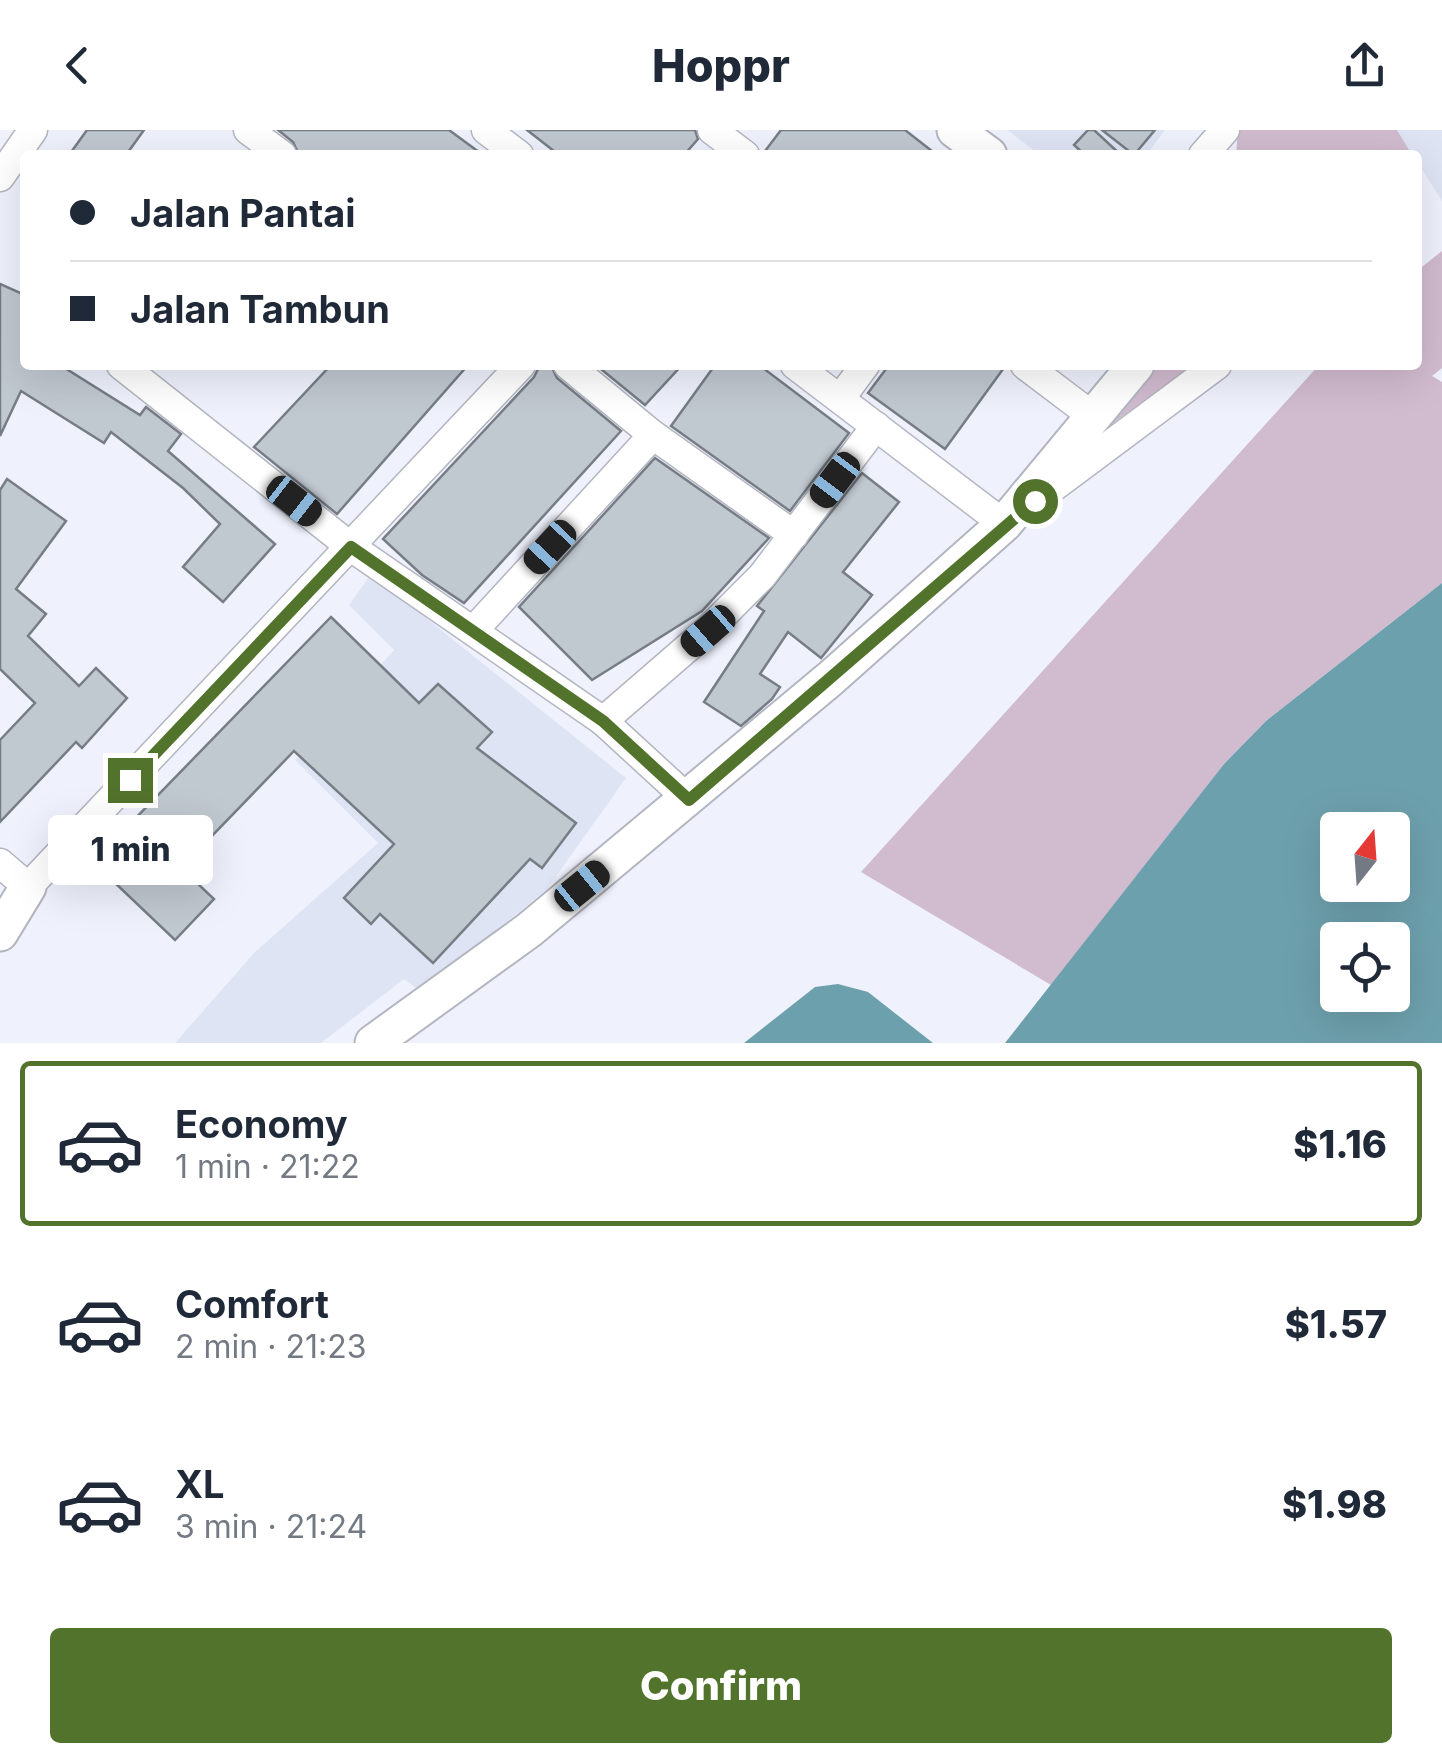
<!DOCTYPE html>
<html lang="en">
<head>
<meta charset="utf-8">
<style>
  :root { --surface:#fff; --page:#f2f2f3; --text:#1f2937; --muted:#747a83; --line:#e0e1e3; --accent:#52732b }
  body { margin:0; font-family:Inter,sans-serif; background:var(--page); color:var(--text); height:100vh; display:flex; flex-direction:column; font-size:38px; white-space:nowrap }
  * { box-sizing:border-box; margin:0 }
  p { font-size:32px; color:var(--muted) }
  .icon { flex:none; width:55px; height:55px; fill:none; stroke:currentColor; stroke-width:2; stroke-linecap:round; stroke-linejoin:round }
  .map { position:relative; height:913px; overflow:hidden }
  .panel { display:flex; flex-direction:column; background:var(--surface); flex:1 }
  .panel>* { flex:none }
  .hud { position:absolute; left:20px; top:20px; width:1402px; height:220px; border-radius:10px; box-shadow:0 10px 40px #0002; display:grid; align-content:center; height:220px; padding:0 50px; background:var(--surface) }
  .needle { width:65px; rotate:17deg }
  .buttons { position:absolute; left:1320px; top:682px; display:grid; gap:20px }
  .buttons a { display:grid; place-items:center; width:90px; height:90px; border-radius:10px; background:var(--surface); box-shadow:0 10px 40px #0002; font-size:50px }
  .end { position:absolute; width:45px; height:45px; margin:-22px; border:12px solid #52732b; background:#fff; box-shadow:0 0 0 5px #fff }
  .from { border-radius:50% }
  .bubble { position:absolute; height:70px; border-radius:10px; background:var(--surface); box-shadow:0 10px 40px #0002; font-size:32px; font-weight:800; line-height:70px; text-align:center }
  .car { position:absolute; width:30px; height:60px; margin:-30px -15px; border-radius:12px; box-shadow:0 0 8px 2px #0007; background:linear-gradient(#222 24%,#8ab4d8 0 40%,#222 0 76%,#8ab4d8 0 86%,#222 0) }
  .hud b { display:flex; align-items:center; gap:35px; height:95px; font-size:38px }
  .hud b+b { border-top:2px solid var(--line) }
  .hud i { width:25px; height:25px; background:var(--text) }
  ul { padding:18px 0 0; list-style:none }
  li { display:flex; align-items:center; gap:30px; height:165px; margin:0 20px 15px; padding:0 30px; border:5px solid transparent; border-radius:10px }
  li div { flex:1 }
  li b { display:block; font-size:38px }
  li em { font-style:normal; font-weight:800 }
  li.active { border-color:var(--accent) }
  li>.icon { width:90px; height:90px; stroke-width:1.5 }
  .cta { display:flex; gap:20px; margin-top:auto; padding:20px 50px }
  .cta a { flex:1; height:115px; border-radius:10px; background:var(--accent); color:#fff; font-size:40px; font-weight:800; line-height:115px; text-align:center }
  header { display:flex; justify-content:space-between; align-items:center; height:130px; padding:0 50px; background:var(--surface); font-size:45px; font-weight:800 }
  .map>svg:first-child { display:block }
  .built { fill:#dfe4f5 }
  .green { fill:#d1bbcf }
  .water { fill:#6da0ad; fill-rule:evenodd }
  .building { fill:#c0c8d0; stroke:#767d84; stroke-width:2.5 }
  .lines { fill:none; stroke-linecap:round; stroke-linejoin:round }
  .minor-casing { stroke:#b3b6c0; stroke-width:31 }
  .major-casing { stroke:#b3b6c0; stroke-width:39 }
  .minor { stroke:#fff; stroke-width:28 }
  .major { stroke:#fff; stroke-width:35 }
  .route { stroke:#52732b; stroke-width:12 }
</style>
</head>
<body>
<header><svg class="icon" aria-label="back" viewBox="0 0 24 24"><path d="M15 5l-7 7 7 7"/></svg>Hoppr<svg class="icon" aria-label="share" viewBox="0 0 24 24"><path d="M12 15V3M7 8l5-5 5 5M5 13v7h14v-7"/></svg></header>
<div class="map">
<svg width="1442" height="913" viewBox="0 0 1442 913">
  <rect width="100%" height="100%" fill="#eff2fd"/>
  <g class="built">
    <path d="M1007,0h158l-19,25h-106z"/>
    <path d="M1396,0h46v71l-24,-38v-8h-6z"/>
    <path d="M371,444l255,204 -79,111 -126,103 -17,-13 -83,64h-146l79,-90 124,-110 -83,-83 99,-110 -45,-45z"/>
  </g>
  <g class="green">
    <path d="M1238,0h159l15,25h-176z"/>
    <path d="M1442,121v117l-10,8 10,6v201l-176,138 -42,43 -173,221 -190,-113 458,-507h99v-95z"/>
    <path d="M1154,235h40l-92,66z"/>
  </g>
  <g class="water">
    <path d="M1442,453v460h-437l219,-279 42,-43zM1338,700h54v55h-54zM1338,810h54v55h-54z"/>
    <path d="M838,854l30,8 65,51h-189l71,-56z"/>
  </g>
  <g class="building">
    <path d="M87,0h57l-18,25h-57z"/>
    <path d="M278,0h171l34,25h-184l-6,-13z"/>
    <path d="M527,0h168l3,9 -14,16h-125z"/>
    <path d="M781,0h124l32,25h-175z"/>
    <path d="M1088,0h6l27,25h-36l-11,-10z"/>
    <path d="M1102,0h53l-21,25z"/>
    <path d="M0,154l25,11v70h35l80,50 6,-8 35,27 -13,17 107,93 -52,58 -40,-35 37,-43 -37,-36 -72,-56 -7,11 -83,-52 -21,45z"/>
    <path d="M331,235h137l-131,149 -83,-67z"/>
    <path d="M540,235h11l6,13 64,53 -157,172 -42,-28 -39,-36 151,-162z"/>
    <path d="M596,235h86l-37,40z"/>
    <path d="M715,235h44l90,68 -59,78 -119,-85z"/>
    <path d="M889,235h117l-61,84 -77,-56z"/>
    <path d="M655,328l114,80 -67,73 -110,69 -73,-73z"/>
    <path d="M862,343l37,29 -56,70 29,23 -51,63 -33,-26 -28,42 20,13 -8,12 -31,27 -37,-24 60,-91 -7,-5z"/>
    <path d="M7,349l59,42 -50,68 30,25 -18,22 51,50 17,-18 31,30 -45,50 -6,-6 -76,80v-82l35,-37 -35,-34v-179z"/>
    <path d="M331,487l88,86 19,-19 54,48 -15,16 99,75 -34,45 -12,-9 -97,104 -53,-49 -9,10 -27,-26 50,-54 -100,-93 -113,117 33,31 -39,41 -82,-78z"/>
  </g>
  <g class="lines">
    <g class="minor-casing">
      <g id="minor">
        <path d="M248,0l34,25"/>
        <path d="M486,0l33,25"/>
        <path d="M712,0l33,25"/>
        <path d="M1203,25l22,-25"/>
        <path d="M0,47l33,-47"/>
        <path d="M121,235l230,182 252,174 86,79"/>
        <path d="M568,235l85,70 141,100"/>
        <path d="M795,235l209,159 213,-159"/>
        <path d="M1025,235l70,53"/>
        <path d="M840,269l25,-34"/>
        <path d="M473,501l180,-196"/>
        <path d="M603,591l104,-90 55,-55 114,-150"/>
        <path d="M0,733l28,24 493,-522"/>
      </g>
    </g>
    <g class="major-casing">
      <g id="major">
        <path d="M955,0l34,25"/>
        <path d="M0,803l28,-46"/>
        <path d="M373,913l156,-113 302,-252 173,-154 132,-159"/>
      </g>
    </g>
    <use href="#minor" class="minor"/>
    <use href="#major" class="major"/>
  </g>
  <g class="lines">
    <path class="route" d="M130,650l221,-233 252,174 86,79 346,-299"/>
  </g>
</svg>
<div class="buttons">
<a><svg class="needle" viewBox="-14 -14 28 28"><path d="M0-13l5 13h-10z" fill="#e53935"/><path d="M0 13l5-13h-10z" fill="#747a83"/></svg></a>
<a><svg class="icon" aria-label="locate" viewBox="0 0 24 24"><circle cx="12" cy="12" r="6"/><path d="M12 2v4M12 18v4M2 12h4M18 12h4"/></svg></a>
</div>
<i class="end from" style="left:1035px;top:371px"></i>
<i class="end" style="left:130px;top:650px"></i>
<div class="bubble" style="left:48px;top:685px;width:165px">1 min</div>
<i class="car" style="left:835px;top:350px;rotate:217deg"></i>
<i class="car" style="left:294px;top:371px;rotate:128deg"></i>
<i class="car" style="left:550px;top:417px;rotate:223deg"></i>
<i class="car" style="left:708px;top:501px;rotate:229deg"></i>
<i class="car" style="left:582px;top:756px;rotate:51deg"></i>
<div class="hud">
<b><i class="from"></i>Jalan Pantai</b>
<b><i></i>Jalan Tambun</b>
</div>
</div>
<section class="panel">
<ul>
<li class="active"><svg class="icon" aria-label="car" viewBox="0 0 24 24"><path d="M5 17H2v-5l4-1 3-4h7l3 4 3 1v5h-3M9 17h6M6 11h13"/><circle cx="7" cy="17" r="2"/><circle cx="17" cy="17" r="2"/></svg><div><b>Economy</b><p>1 min · 21:22</p></div><em>$1.16</em></li>
<li><svg class="icon" aria-label="car" viewBox="0 0 24 24"><path d="M5 17H2v-5l4-1 3-4h7l3 4 3 1v5h-3M9 17h6M6 11h13"/><circle cx="7" cy="17" r="2"/><circle cx="17" cy="17" r="2"/></svg><div><b>Comfort</b><p>2 min · 21:23</p></div><em>$1.57</em></li>
<li><svg class="icon" aria-label="car" viewBox="0 0 24 24"><path d="M5 17H2v-5l4-1 3-4h7l3 4 3 1v5h-3M9 17h6M6 11h13"/><circle cx="7" cy="17" r="2"/><circle cx="17" cy="17" r="2"/></svg><div><b>XL</b><p>3 min · 21:24</p></div><em>$1.98</em></li>
</ul>
<div class="cta"><a>Confirm</a></div>
</section>
</body>
</html>
